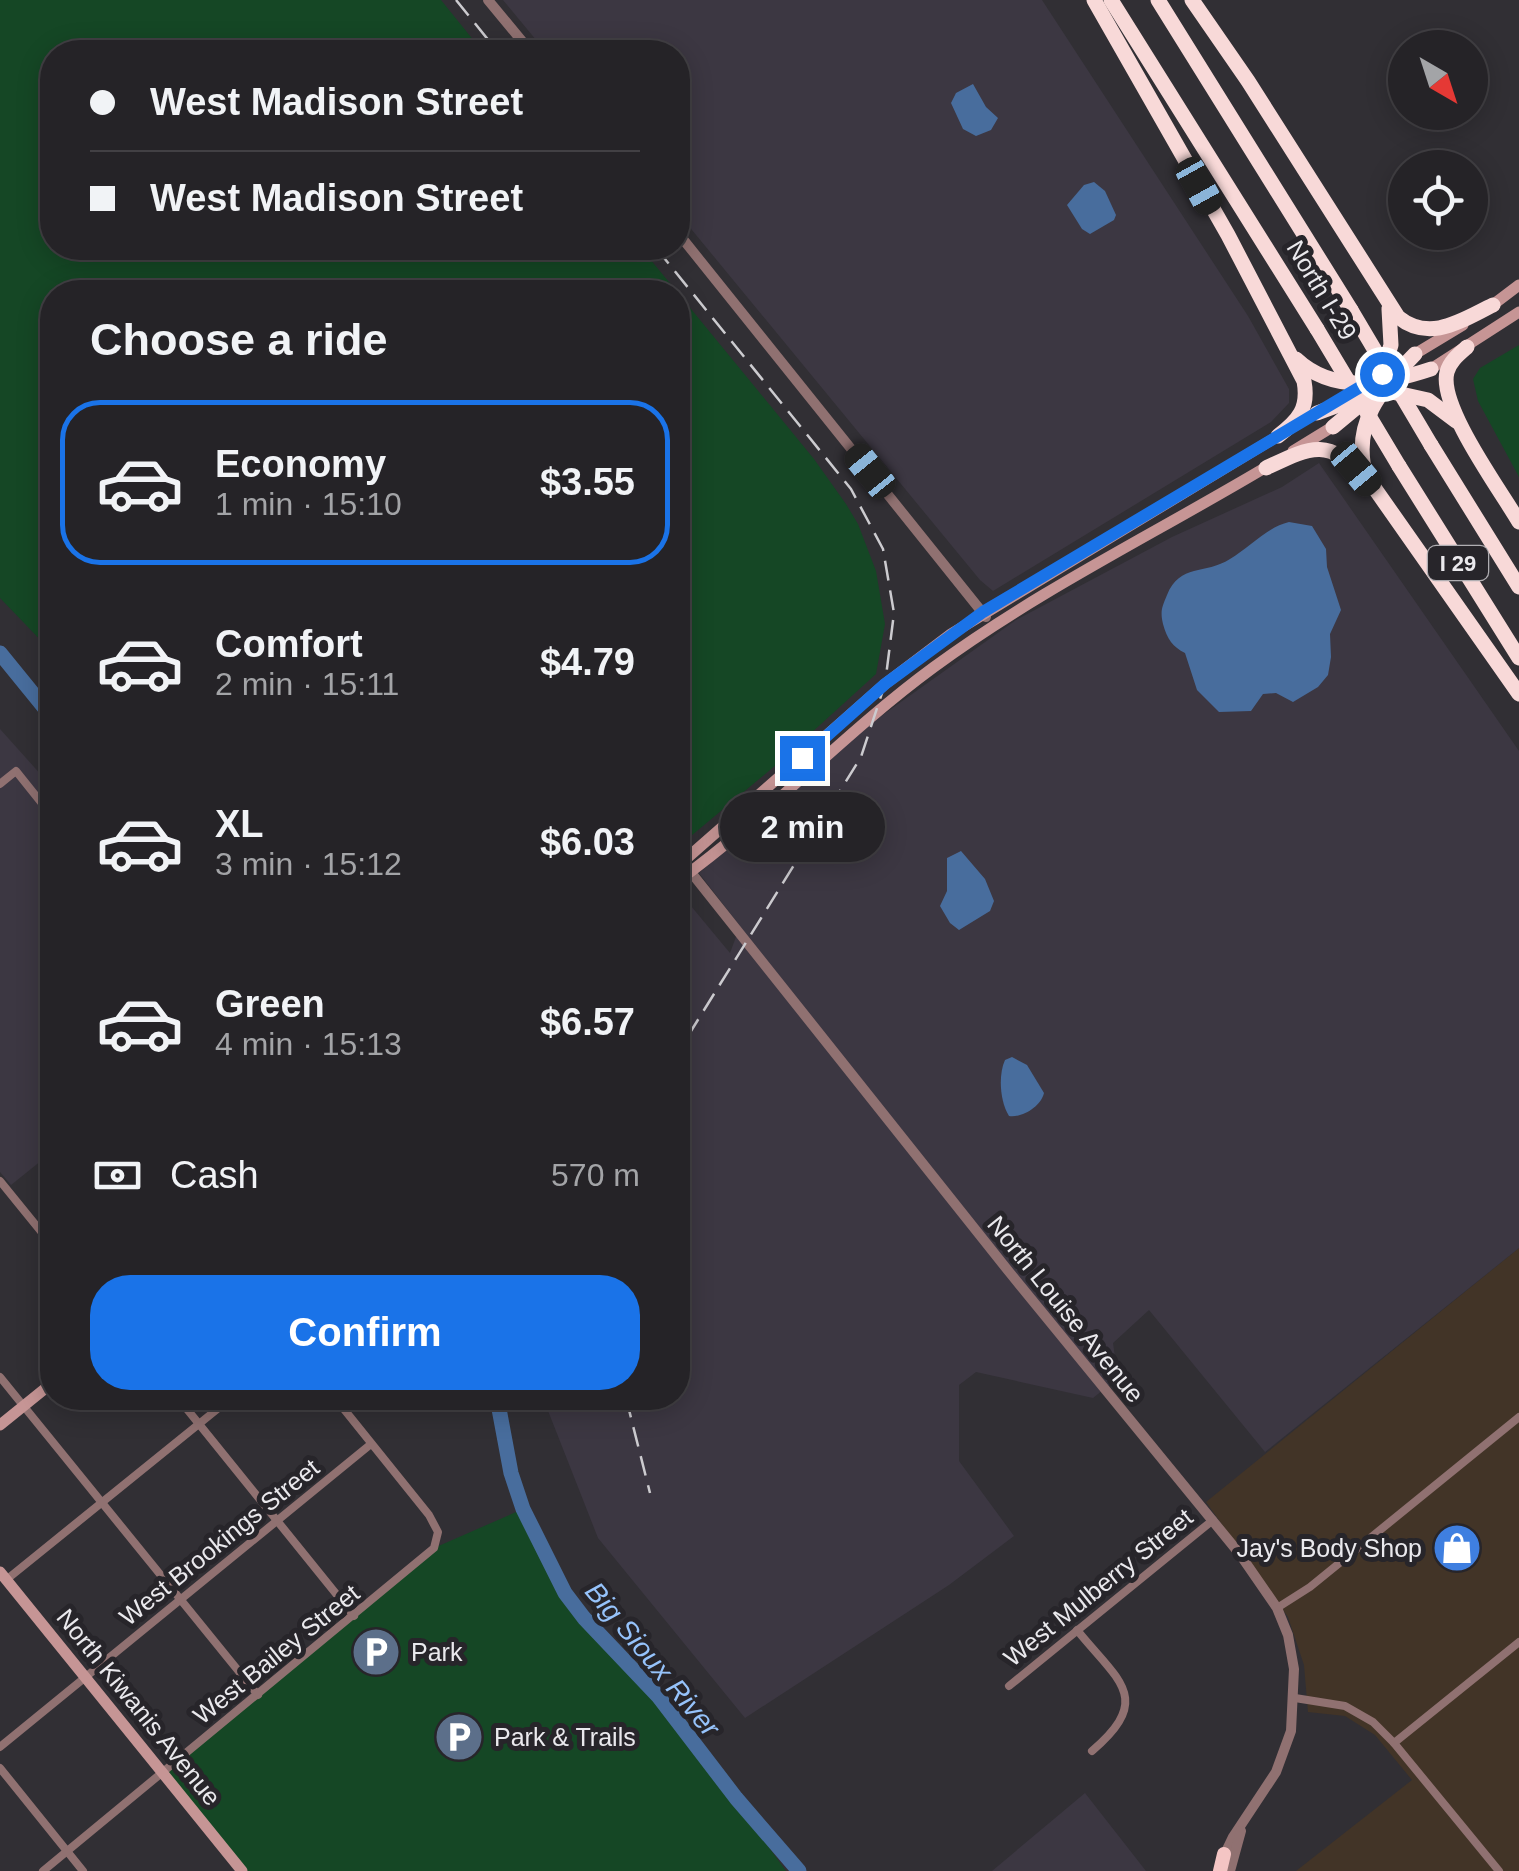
<!DOCTYPE html>
<html lang="en">
<head>
<meta charset="utf-8">
<style>
  :root { --surface:#252327; --page:#312f33; --text:#f1f3f6; --muted:#a3a4a7; --line:#424044; --accent:#1a73e8 }
  body { margin:0; font-family:Helvetica,sans-serif; background:var(--page); color:var(--text); height:100vh; display:flex; flex-direction:column; font-size:38px; white-space:nowrap }
  * { box-sizing:border-box; margin:0 }
  p { font-size:32px; color:var(--muted) }
  .icon { flex:none; width:55px; height:55px; fill:none; stroke:currentColor; stroke-width:2; stroke-linecap:round; stroke-linejoin:round }
  .map { position:relative; flex:1; overflow:hidden }
  .drawer { position:absolute; left:40px; top:280px; width:650px; height:1130px; display:flex; flex-direction:column; background:var(--surface); border-radius:40px; box-shadow:0 5px 25px #0003,0 0 0 2px var(--line) }
  .drawer>* { flex:none }
  .hud { position:absolute; left:40px; top:40px; width:650px; height:220px; border-radius:40px; box-shadow:0 5px 25px #0003,0 0 0 2px var(--line); display:grid; align-content:center; height:220px; padding:0 50px; background:var(--surface) }
  .needle { width:65px; rotate:141deg }
  .controls { position:absolute; left:1388px; top:30px; display:grid; gap:20px }
  .controls a { display:grid; place-items:center; width:100px; height:100px; border-radius:50%; background:var(--surface); box-shadow:0 5px 25px #0003,0 0 0 2px var(--line); font-size:50px }
  .end { position:absolute; width:45px; height:45px; margin:-22px; border:12px solid #1a73e8; background:#fff; box-shadow:0 0 0 5px #fff }
  .from { border-radius:50% }
  .bubble { position:absolute; height:70px; border-radius:35px; background:var(--surface); box-shadow:0 5px 25px #0003,0 0 0 2px var(--line); font-size:32px; font-weight:800; line-height:70px; text-align:center }
  .car { position:absolute; width:30px; height:60px; margin:-30px -15px; border-radius:12px; box-shadow:0 0 8px 2px #0007; background:linear-gradient(#222 24%,#8ab4d8 0 40%,#222 0 76%,#8ab4d8 0 86%,#222 0) }
  .hud b { display:flex; align-items:center; gap:35px; height:95px; font-size:38px }
  .hud b+b { border-top:2px solid var(--line) }
  .hud i { width:25px; height:25px; background:var(--text) }
  ul { padding:0; list-style:none }
  li { display:flex; align-items:center; gap:30px; height:165px; margin:0 20px 15px; padding:0 30px; border:5px solid transparent; border-radius:40px }
  li div { flex:1 }
  li b { display:block; font-size:38px }
  li em { font-style:normal; font-weight:800 }
  li.current { border-color:var(--accent) }
  li>.icon { width:90px; height:90px; stroke-width:1.5 }
  h2 { padding:0 50px; font-size:45px; line-height:120px }
  .pay { display:flex; align-items:center; gap:25px; height:110px; padding:0 50px; font-size:38px }
  .pay p { margin-inline-start:auto }
  .action { display:flex; gap:20px; margin-top:auto; padding:20px 50px }
  .action a { flex:1; height:115px; border-radius:40px; background:var(--accent); color:#fff; font-size:40px; font-weight:800; line-height:115px; text-align:center }
  .map>svg:first-child { display:block }
  .commercial { fill:#423427 }
  .built { fill:#3c3742 }
  .green { fill:#154725 }
  .water { fill:#486d9d }
  .lines { fill:none; stroke-linecap:round; stroke-linejoin:round }
  .river { stroke:#486d9d; stroke-width:15 }
  .minor { stroke:#907171; stroke-width:8 }
  .tertiary { stroke:#907171; stroke-width:10 }
  .secondary { stroke:#c69595; stroke-width:11 }
  .trunk { stroke:#f4c5c4; stroke-width:14 }
  .motorway { stroke:#f8d9d8; stroke-width:15 }
  .rail { stroke:#cccbcf; stroke-width:2.5; stroke-dasharray:20 10; stroke-linecap:butt }
  .motorway-bridge { stroke:#f8d9d8; stroke-width:15 }
  .route { stroke:#1a73e8; stroke-width:12 }
  .labels { text-anchor:middle; stroke-width:10; stroke-linejoin:round; paint-order:stroke }
  .shield { fill:#27252a; stroke:#b0aeb2; stroke-width:2.5 }
  .shield-label { font-size:22px; font-weight:bold; fill:#eae9ed }
  .street-label { font-size:25px; fill:#eae9ed; stroke:#27252a }
  .poi-label { font-size:25px; fill:#eae9ed; stroke:#27252a; text-anchor:start }
  .water-label { font-size:28px; font-style:italic; fill:#96c3fb; stroke:#27252a }
</style>
</head>
<body>
<div class="map">
<svg width="1519" height="1871" viewBox="0 0 1519 1871">
  <rect width="100%" height="100%" fill="#312f34"/>
  <path class="commercial" d="M1519,1248v623h-223l116,-91 -37,-45 -30,-19 -37,-4 -4,-47 -16,-48 -82,-115z"/>
  <g class="built">
    <path d="M503,0h539l206,316 41,73v14l-18,19 -278,169 -13,-11 -302,-367v-161h-132z"/>
    <path d="M1319,463l200,288v497l-254,204 -116,-142 -36,33 5,35 -25,20 -117,-26 -17,13v76l55,75 -65,49 -204,133 -147,-180 -55,-140h135v-501l3,-3 49,59 10,-27 -41,-53 171,-149 146,-104 156,-83 110,-50z"/>
    <path d="M0,729l52,58v365l-41,33 -11,-13z"/>
    <path d="M1085,1793l61,78h-154z"/>
  </g>
  <g class="green">
    <path d="M0,0h441l42,52h-431v196h589l173,211 32,45 12,20 18,47 9,53 -9,50 -100,91 -85,71 -13,6v-550h-626v360l-52,-54z"/>
    <path d="M1519,345v132l-41,-76 -5,-22 7,-11z"/>
    <path d="M523,1509l42,84 115,131 106,147h-543l-80,-99 271,-224z"/>
  </g>
  <g class="water">
    <path d="M973,84l13,23 12,11 -7,12 -15,6 -13,-7 -12,-26 5,-10z"/>
    <path d="M1094,182l11,9 11,24 -2,5 -24,14 -8,-5 -15,-24 17,-20z"/>
    <path d="M1289,522l23,4 14,23 1,18 14,43 -11,24 1,23 -3,18 -10,12 -25,15 -17,-9 -13,1 -12,17 -32,1 -22,-22 -12,-37c-12,-6 -18,-14 -22,-29 -3,-13 -1,-17 4,-29 13,-32 38,-20 63,-36 19,-11 37,-32 59,-37z"/>
    <path d="M961,851l24,28 9,22 -4,10 -31,19 -9,-7 -10,-17 7,-15v-33z"/>
    <path d="M1012,1057l15,8 17,28c-3,13 -21,25 -35,23 -9,-14 -11,-41 -4,-56z"/>
  </g>
  <g class="lines">
    <g class="river">
      <path d="M0,653l52,64"/>
      <path d="M497,1398l14,75 12,36 42,84 19,25 74,78 78,102 63,73"/>
    </g>
    <g class="minor">
      <path d="M0,784l16,-13 36,45"/>
      <path d="M0,1181l52,64"/>
      <path d="M0,1377l258,318"/>
      <path d="M178,1398l176,218"/>
      <path d="M6,1580l225,-182"/>
      <path d="M1277,1608l33,-21 209,-170"/>
      <path d="M1077,1630c41,51 77,68 15,121"/>
      <path d="M1009,1686l204,-166"/>
      <path d="M1295,1698l50,8 28,16 21,21 105,128"/>
      <path d="M1394,1743l125,-101"/>
      <path d="M0,1747l371,-303"/>
      <path d="M0,1768l83,103"/>
      <path d="M43,1871l391,-323 4,-16 -9,-17 -94,-117"/>
    </g>
    <g class="tertiary">
      <path d="M488,0l43,52"/>
      <path d="M678,233l308,384"/>
      <path d="M686,866l324,407 229,280 38,55 11,27 6,34 -3,62 -15,41 -43,65 -11,23"/>
      <path d="M1230,1871l11,-40"/>
    </g>
    <g class="secondary">
      <path d="M1486,310l33,-25"/>
      <path d="M1410,357l53,-32"/>
      <path d="M1426,372l93,-60"/>
      <path d="M1293,451l44,-27"/>
      <path d="M678,866l207,-182 66,-50 370,-224"/>
      <path d="M678,881c90,-65 166,-148 256,-214 106,-78 226,-136 339,-204"/>
      <path d="M0,1425l52,-42"/>
      <path d="M0,1572l242,299"/>
    </g>
    <path class="trunk" d="M1220,1871l4,-17"/>
    <g class="motorway">
      <path d="M1094,0l134,235 76,146c5,27 -5,39 -26,55"/>
      <path d="M1111,0l206,329"/>
      <path d="M1158,0l193,310"/>
      <path d="M1192,0l56,81 150,236c32,26 64,3 95,-12"/>
      <path d="M1467,347c-8,7 -17,14 -20,25 -9,34 54,119 72,150"/>
      <path d="M1415,354c-34,35 -64,70 -49,122l153,218"/>
      <path d="M1296,359c38,36 90,25 135,10"/>
      <path d="M1382,374l9,-29 -2,-36"/>
      <path d="M1392,392l36,8 28,21"/>
      <path d="M1317,413l52,-19"/>
      <path d="M1333,427l35,-29"/>
      <path d="M1431,445l88,142"/>
      <path d="M1399,466l120,192"/>
      <path d="M1266,468c44,-21 63,-32 98,11"/>
    </g>
    <g class="rail">
      <path d="M456,0l42,52"/>
      <path d="M656,248l195,241 32,60 11,64 -9,71 -24,73 -183,295"/>
      <path d="M794,826l34,-25"/>
      <path d="M626,1398l24,95"/>
    </g>
    <g class="motorway-bridge">
      <path d="M1351,310l80,135"/>
      <path d="M1317,329l82,137"/>
    </g>
  </g>
  <g class="lines">
    <path class="route" d="M802,758l83,-74 98,-72 399,-238"/>
  </g>
  <defs>
    <g id="shop-disc" transform="scale(2.5)"><circle r="9.5" fill="#3f7fe0" stroke="#27252a"/><path d="M-5-2.5h2.3a2.7 3.5 0 0 1 5.4 0H5L5.5 6h-11ZM-1.5-2.5h3a1.5 2.3 0 0 0-3 0Z" fill="#fff"/></g>
    <g id="parking-disc" transform="scale(2.5)"><circle r="9.5" fill="#5c6f8a" stroke="#27252a"/><path d="M-3.5-5.5H1a3.5 3.5 0 0 1 0 7H-1V5.5H-3.5ZM-1-3.4V-.6H.8a1.4 1.4 0 0 0 0-2.8Z" fill="#fff"/></g>
  </defs>
  <g fill-rule="evenodd">
    <use href="#shop-disc" x="1457" y="1548"/>
    <use href="#parking-disc" x="376" y="1652"/>
    <use href="#parking-disc" x="459" y="1737"/>
  </g>
  <g class="labels">
    <rect class="shield" x="1428" y="546" width="60" height="34" rx="8"/>
    <g class="shield-label">
      <text x="1458" y="571">I 29</text>
    </g>
    <g class="street-label">
      <text transform="translate(1322 290) rotate(59)" y="9">North I-29</text>
      <text transform="translate(1066 1309) rotate(51)" y="9">North Louise Avenue</text>
      <text transform="translate(219 1542) rotate(-39)" y="9">West Brookings Street</text>
      <text transform="translate(1098 1587) rotate(-39)" y="9">West Mulberry Street</text>
      <text transform="translate(276 1654) rotate(-39)" y="9">West Bailey Street</text>
      <text transform="translate(139 1707) rotate(51)" y="9">North Kiwanis Avenue</text>
    </g>
    <g class="poi-label">
      <text x="1422" y="1557" text-anchor="end">Jay's Body Shop</text>
      <text x="411" y="1661">Park</text>
      <text x="494" y="1746">Park &amp; Trails</text>
    </g>
    <g class="water-label">
      <text transform="translate(653 1659) rotate(50)" y="10">Big Sioux River</text>
    </g>
  </g>
</svg>
<div class="controls">
<a><svg class="needle" viewBox="-14 -14 28 28"><path d="M0-13l5 13h-10z" fill="#e53935"/><path d="M0 13l5-13h-10z" fill="#a3a4a7"/></svg></a>
<a><svg class="icon" aria-label="locate" viewBox="0 0 24 24"><circle cx="12" cy="12" r="6"/><path d="M12 2v4M12 18v4M2 12h4M18 12h4"/></svg></a>
</div>
<i class="end from" style="left:1382px;top:374px"></i>
<i class="end" style="left:802px;top:758px"></i>
<div class="bubble" style="left:720px;top:792px;width:165px">2 min</div>
<i class="car" style="left:1199px;top:186px;rotate:151deg"></i>
<i class="car" style="left:1356px;top:469px;rotate:140deg"></i>
<i class="car" style="left:870px;top:471px;rotate:321deg"></i>
<div class="hud">
<b><i class="from"></i>West Madison Street</b>
<b><i></i>West Madison Street</b>
</div>
<section class="drawer">
<h2>Choose a ride</h2>
<ul>
<li class="current"><svg class="icon" aria-label="car" viewBox="0 0 24 24"><path d="M5 17H2v-5l4-1 3-4h7l3 4 3 1v5h-3M9 17h6M6 11h13"/><circle cx="7" cy="17" r="2"/><circle cx="17" cy="17" r="2"/></svg><div><b>Economy</b><p>1 min · 15:10</p></div><em>$3.55</em></li>
<li><svg class="icon" aria-label="car" viewBox="0 0 24 24"><path d="M5 17H2v-5l4-1 3-4h7l3 4 3 1v5h-3M9 17h6M6 11h13"/><circle cx="7" cy="17" r="2"/><circle cx="17" cy="17" r="2"/></svg><div><b>Comfort</b><p>2 min · 15:11</p></div><em>$4.79</em></li>
<li><svg class="icon" aria-label="car" viewBox="0 0 24 24"><path d="M5 17H2v-5l4-1 3-4h7l3 4 3 1v5h-3M9 17h6M6 11h13"/><circle cx="7" cy="17" r="2"/><circle cx="17" cy="17" r="2"/></svg><div><b>XL</b><p>3 min · 15:12</p></div><em>$6.03</em></li>
<li><svg class="icon" aria-label="car" viewBox="0 0 24 24"><path d="M5 17H2v-5l4-1 3-4h7l3 4 3 1v5h-3M9 17h6M6 11h13"/><circle cx="7" cy="17" r="2"/><circle cx="17" cy="17" r="2"/></svg><div><b>Green</b><p>4 min · 15:13</p></div><em>$6.57</em></li>
</ul>
<div class="pay"><svg class="icon" aria-label="cash" viewBox="0 0 24 24"><path d="M3 7h18v10H3z"/><circle cx="12" cy="12" r="2"/></svg>Cash<p>570 m</p></div>
<div class="action"><a>Confirm</a></div>
</section>
</div>
</body>
</html>
